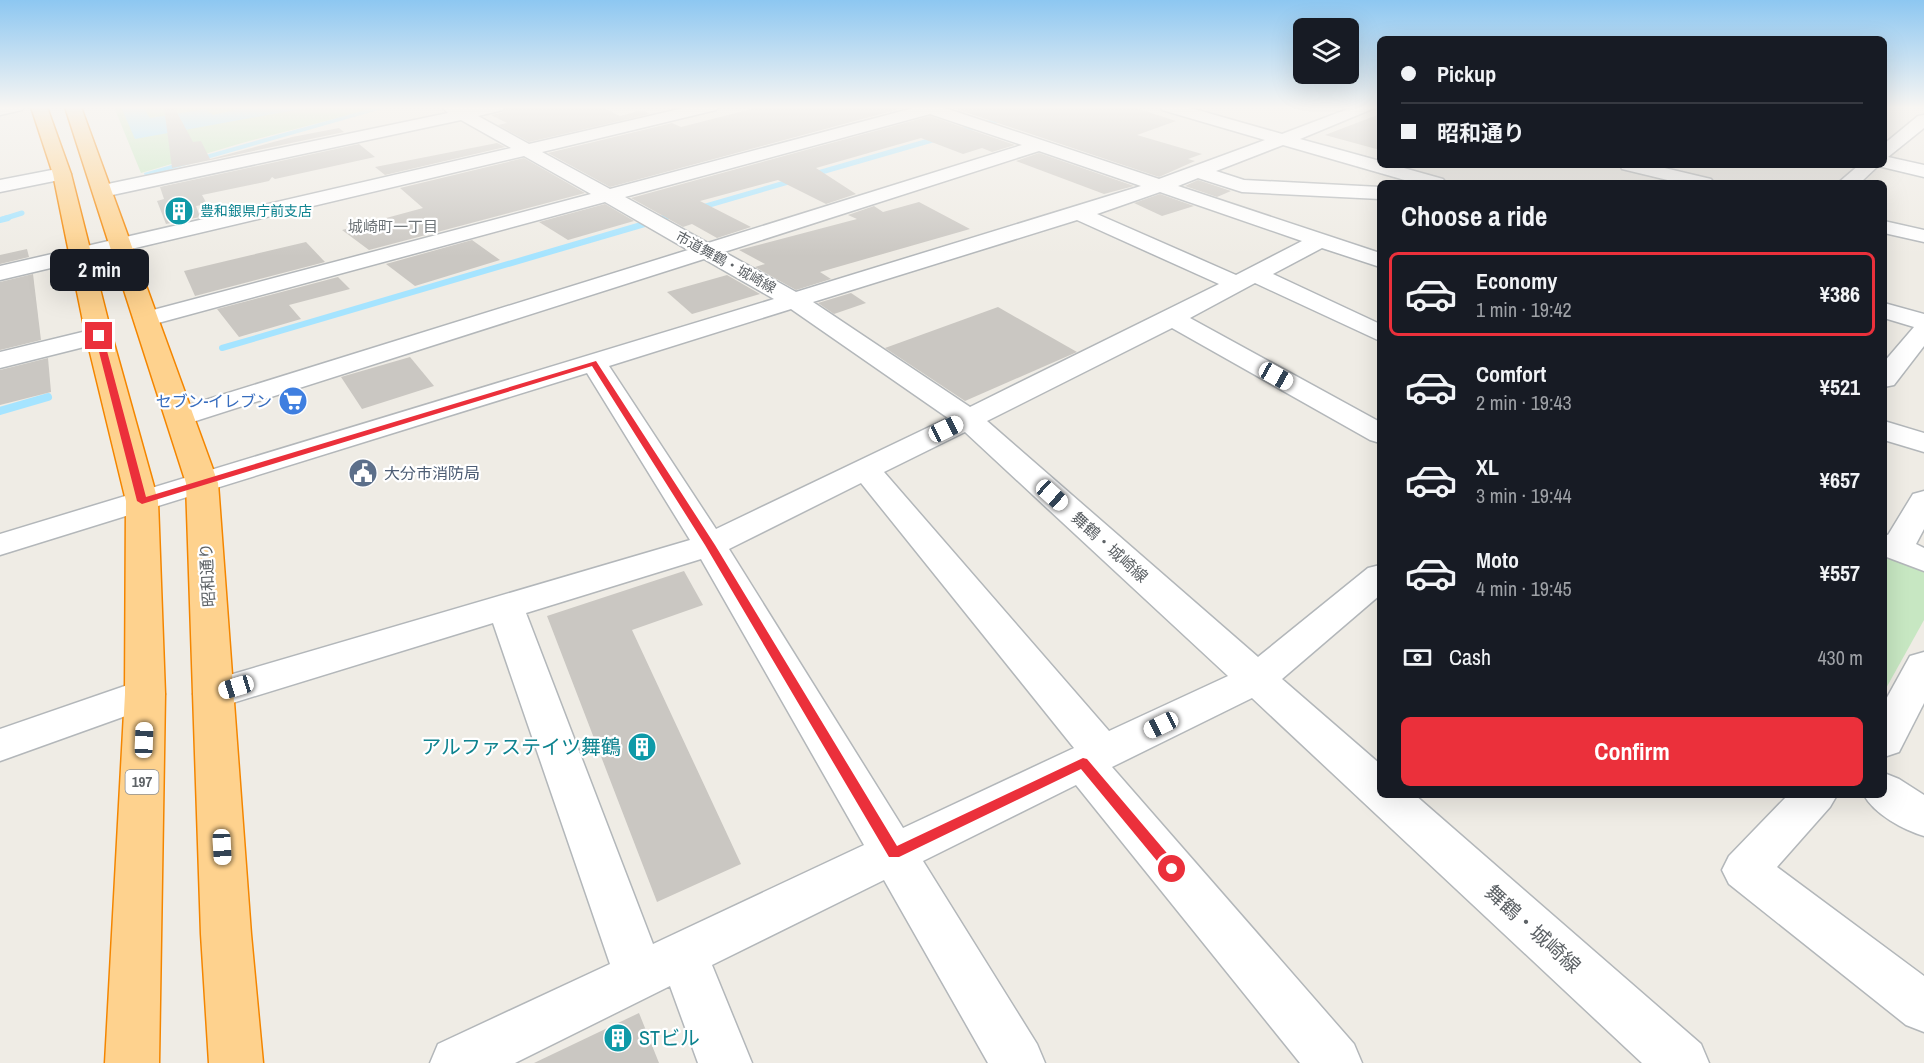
<!DOCTYPE html>
<html lang="en">
<head>
<meta charset="utf-8">
<style>
  :root { --surface:#171b24; --page:#20242c; --text:#f1f3f6; --muted:#9ea1a6; --line:#363941; --accent:#eb303b }
  body { margin:0; font-family:"Archivo Narrow","Noto Sans JP",sans-serif; background:var(--page); color:var(--text); height:100vh; display:flex; flex-direction:column; font-size:22px; white-space:nowrap }
  * { box-sizing:border-box; margin:0 }
  p { font-size:20px; color:var(--muted) }
  .icon { flex:none; width:33px; height:33px; fill:none; stroke:currentColor; stroke-width:2; stroke-linecap:round; stroke-linejoin:round }
  .map { position:relative; flex:1; overflow:hidden }
  .sheet { position:absolute; left:1377px; top:180px; width:510px; height:618px; display:flex; flex-direction:column; background:var(--surface); border-radius:9px; box-shadow:0 6px 24px #0002 }
  .sheet>* { flex:none }
  .banner { position:absolute; left:1377px; top:36px; width:510px; height:132px; border-radius:9px; box-shadow:0 6px 24px #0002; display:grid; align-content:center; height:132px; padding:0 24px; background:var(--surface) }
  .buttons { position:absolute; left:1293px; top:18px; display:grid; gap:12px }
  .buttons a { display:grid; place-items:center; width:66px; height:66px; border-radius:9px; background:var(--surface); box-shadow:0 6px 24px #0002; font-size:30px }
  .end { position:absolute; width:27px; height:27px; margin:-14px; border:8px solid #eb303b; background:#fff; box-shadow:0 0 0 3px #fff }
  .from { border-radius:50% }
  .bubble { position:absolute; height:42px; border-radius:9px; background:var(--surface); box-shadow:0 6px 24px #0002; font-size:20px; font-weight:800; line-height:42px; text-align:center }
  .car { position:absolute; width:18px; height:36px; margin:-18px -9px; border-radius:8px; box-shadow:0 0 4px 2px #0007; background:linear-gradient(#fff 24%,#345 0 40%,#fff 0 76%,#345 0 86%,#fff 0) }
  .banner b { display:flex; align-items:center; gap:21px; height:57px; font-size:22px }
  .banner b+b { border-top:2px solid var(--line) }
  .banner i { width:15px; height:15px; background:var(--text) }
  ul { padding:0; list-style:none }
  li { display:flex; align-items:center; gap:18px; height:84px; margin:0 12px 9px; padding:0 12px; border:3px solid transparent; border-radius:9px }
  li div { flex:1 }
  li b { display:block; font-size:22px }
  li em { font-style:normal; font-weight:800 }
  li.active { border-color:var(--accent) }
  li>.icon { width:54px; height:54px; stroke-width:1.5 }
  h2 { padding:0 24px; font-size:27px; line-height:72px }
  .pay { display:flex; align-items:center; gap:15px; height:66px; padding:0 24px; font-size:22px }
  .pay p { margin-inline-start:auto }
  .primary-button { display:flex; gap:12px; margin-top:auto; padding:12px 24px }
  .primary-button a { flex:1; height:69px; border-radius:9px; background:var(--accent); color:#fff; font-size:24px; font-weight:800; line-height:69px; text-align:center }
  .map>svg:first-child { display:block }
  .green { fill:#c7e7c2 }
  .water { fill:#a5e4ff }
  .lines { fill:none; stroke-linecap:round; stroke-linejoin:round }
  .stream-far2 { stroke:#a5e4ff; stroke-width:5 }
  .stream-far1 { stroke:#a5e4ff; stroke-width:6 }
  .stream { stroke:#a5e4ff; stroke-width:8 }
  .building { fill:#cac7c2 }
  .minor-casing { stroke:#b3b7ba; stroke-width:3 }
  .highway-casing { stroke:#f48600; stroke-width:3 }
  .minor { fill:#fff; fill-rule:evenodd }
  .highway { fill:#fed28e; fill-rule:evenodd }
  .route { fill:#eb303b }
  .labels { text-anchor:middle; stroke-width:4.5; stroke-linejoin:round; paint-order:stroke }
  .far-culture-label { font-size:14px; fill:#0d838f; stroke:#fff; text-anchor:start }
  .far-street-label { font-size:14px; fill:#5d6266; stroke:#fff }
  .far-neighbourhood-label { font-size:15px; fill:#6e7478; stroke:#fff }
  .shield { fill:#fff; stroke:#8e9194; stroke-width:1.5 }
  .shield-label { font-size:15px; font-weight:bold; fill:#5d6266 }
  .shop-label { font-size:16px; fill:#366cbe; stroke:#fff; text-anchor:end }
  .service-label { font-size:16px; fill:#4e5e75; stroke:#fff; text-anchor:start }
  .street-label { font-size:16px; fill:#5d6266; stroke:#fff }
  .near-culture-label { font-size:20px; fill:#0d838f; stroke:#fff; text-anchor:end }
  .near-street-label { font-size:20px; fill:#5d6266; stroke:#fff }
</style>
</head>
<body>
<div class="map">
<svg width="1924" height="1063" viewBox="0 0 1924 1063">
  <rect width="100%" height="100%" fill="#efece5"/>
  <g class="green">
    <path d="M114,107h266l-138,36 -101,30z"/>
    <path d="M1884,554l40,15v51l-40,72z"/>
  </g>
  <g class="water">
    <path d="M121,107h22l7,11 56,-9 7,6 34,-8h65l-177,32z"/>
    <path d="M376,107h13l-238,68 -6,1 -1,-3c77,-23 155,-44 232,-66z"/>
  </g>
  <g class="lines">
    <g class="stream-far2">
      <path d="M958,132l47,-14"/>
      <path d="M811,175l128,-37"/>
      <path d="M699,208l96,-28"/>
      <path d="M3,219l19,-6"/>
      <path d="M660,219l17,-5"/>
    </g>
    <g class="stream-far1">
      <path d="M0,220l8,-2"/>
      <path d="M222,348l443,-130"/>
    </g>
    <path class="stream" d="M0,411l48,-14"/>
  </g>
  <g class="building">
    <path d="M164,107h10l19,35 8,-1 9,18 82,-22 47,-9 5,4 -172,36z"/>
    <path d="M507,107h95l18,9 22,-6 8,4 -121,28 -31,-17 9,-2 -16,-8 13,-3z"/>
    <path d="M759,107h148l-297,80 -62,-34 124,-30 9,4z"/>
    <path d="M950,107h183l43,14 -39,14 65,19 -14,5 7,2 -36,16z"/>
    <path d="M1380,114v36l-55,-15z"/>
    <path d="M930,116l85,29 -23,7 -10,-4 -19,6 -42,-16 -105,30 40,26 -30,10 -48,-24 -78,21 51,26 -34,11 -25,-14 -9,3 -52,-29z"/>
    <path d="M497,143l8,4 -120,28 -10,-8z"/>
    <path d="M359,144l16,13 -100,22 -3,-2 -3,4 -67,14 5,9 -11,2 4,11 -34,7 -9,-23 7,-2 -4,-12z"/>
    <path d="M1039,153l95,33 -30,8 -88,-33z"/>
    <path d="M524,158l61,35 -216,57 -27,-20 81,-22 -23,-20z"/>
    <path d="M1198,180l33,11 -14,6 -32,-11z"/>
    <path d="M1160,194l34,12 -32,10 -28,-13z"/>
    <path d="M919,202l51,27 -150,43 11,7 -35,11 -41,-23 10,-3 -26,-14 118,-31 -9,-4 26,-9 9,6z"/>
    <path d="M605,204l29,17 -66,19 -29,-18z"/>
    <path d="M472,240l28,20 -85,26 -29,-22z"/>
    <path d="M306,242l19,20 -130,34 -11,-25z"/>
    <path d="M27,249l2,8 -29,7v-9z"/>
    <path d="M33,274l8,66 -41,10v-68z"/>
    <path d="M727,275l33,19 -68,20 -25,-22z"/>
    <path d="M338,277l12,12 -61,16 12,14 -62,18 -22,-28z"/>
    <path d="M851,293l15,10 -32,11 -16,-11z"/>
    <path d="M998,307l79,45 -112,49 -80,-53z"/>
    <path d="M410,357l24,29 -72,23 -21,-32z"/>
    <path d="M48,358l3,34 -51,13v-35z"/>
    <path d="M684,571l19,34 -71,25 109,234 -84,38 -110,-286z"/>
    <path d="M639,1013l20,50h-125z"/>
  </g>
  <g class="lines">
    <g class="minor-casing">
      <g id="minor">
        <path d="M0,107h24l-2,3 -22,5z"/>
        <path d="M442,107h63l-2,3 -25,6 51,28 159,-37h30l-2,3 -174,42 68,37 307,-82h25l217,72 106,-39 -103,-30 -2,-3h27l95,27 71,-27h24l-77,32 80,22v4h13l50,14 3,4h-31l-132,-38 -67,26 28,9 136,7v12l-138,-7 -44,-14 -20,8 202,67v14l-58,-19 -49,26 107,50v17l-125,-58 -65,35 190,104v21l-10,-3 -198,-112 -185,93 271,236 110,-89 12,-3v30l-98,84 98,85v31h35l286,249 8,19h-67l-390,-365 -140,69 242,277 8,19h-62l-224,-278 -153,76 114,183 8,19h-57l-104,-183 -172,85 40,98h-54l-28,-77 -155,77h-85l8,-19 172,-80 -117,-341 -280,86 -14,-5 -6,-10 6,-10 491,-144 -103,-167 -587,182v-21l774,-235 -70,-40 -524,167 -10,-3 -4,-6 4,-6 518,-161 -83,-48 -458,124 -9,-2 -3,-5 3,-5 453,-120 -67,-38 -524,124v-14l511,-118 -50,-28 -358,77 -10,-6 10,-6 345,-72zM930,114l92,31 -314,98 -83,-46zM1039,151l102,35 -345,106 -72,-40zM1160,192l142,49 -66,34 -139,-61zM1077,220l142,64 -249,123 -157,-105zM791,309l157,109 -232,111 -107,-163zM965,432l263,244 -119,55 -225,-259zM861,483l213,265 -171,80 -174,-279zM701,559l163,286 -211,99 -127,-331z"/>
        <path d="M1924,115v13l-36,29 36,8v12l-46,-11 -18,17h-22l21,-18h25v-21l34,-28z"/>
        <path d="M1620,165h32l59,14 3,4h-34l-58,-14z"/>
        <path d="M62,168l9,6 -2,4 -69,14v-12z"/>
        <path d="M1884,221l40,9v12l-40,-9z"/>
        <path d="M1884,303l40,11v32l-30,39 -10,2v-25l30,-35 -30,-9z"/>
        <path d="M99,328l9,3 4,5 -4,5 -108,27v-16z"/>
        <path d="M1884,421l40,12v19l-40,-12z"/>
        <path d="M1924,491v38l-8,15 8,4v23l-40,-15v-22l4,1 25,-41z"/>
        <path d="M1924,652v51l-25,49 -15,5v-54l26,-47z"/>
        <path d="M145,679l14,5 6,10 -6,10 -159,57v-32z"/>
        <path d="M1884,773l15,6 25,16v41c-20,-6 -50,-22 -60,-41h20z"/>
        <path d="M1788,795h49l-7,12 -53,60 147,109v56l-18,-7 -177,-141 -7,-14 7,-14z"/>
      </g>
    </g>
    <g class="highway-casing">
      <g id="highway">
        <path d="M31,107h16l24,67 41,162 46,165 7,193 -6,369h-54l20,-369 1,-193 -40,-165 -33,-162z"/>
        <path d="M65,107h16l137,376 33,451 12,129h-54l-8,-129 -15,-451z"/>
      </g>
    </g>
    <use href="#minor" class="minor"/>
    <use href="#highway" class="highway"/>
  </g>
  <linearGradient id="sky" x2="0" y2="1"><stop stop-color="#8dc7f1"/><stop offset="0.42" stop-color="#f8f6f3"/><stop offset="1" stop-color="#f8f6f3" stop-opacity="0"/></linearGradient>
  <rect width="1924" height="256" fill="url(#sky)"/>
  <path class="route" d="M99,334l4,2 43,161 450,-136 119,184 182,301 186,-88 4,1 90,106v8h-10l-86,-104 -182,88h-10l-184,-312 -113,-179 -450,138 -5,-3 -42,-165z"/>
  <defs>
    <g id="building-disc" transform="scale(1.5)"><circle r="9.5" fill="#0f9aa8" stroke="#fff"/><path d="M-4-6H4V6H1V3H-1V6H-4ZM-2.5-4.3h1.7v1.8h-1.7ZM.8-4.3h1.7v1.8H.8ZM-2.5-1h1.7V.8h-1.7ZM.8-1h1.7V.8H.8Z" fill="#fff"/></g>
    <g id="supermarket-disc" transform="scale(1.5)"><circle r="9.5" fill="#3f7fe0" stroke="#fff"/><path d="M-6-5.5h2.5l.6 2H6L4.5 2H-2.5L-4.4-4H-6ZM-1.5 3.2a1.3 1.3 0 1 0 .1 0ZM3 3.2a1.3 1.3 0 1 0 .1 0Z" fill="#fff"/></g>
    <g id="civic-disc" transform="scale(1.5)"><circle r="9.5" fill="#5c6f8a" stroke="#fff"/><path d="M-.6-6.5H3V-4.5H.6V-3L4-1V1h2V6H-6V1h2V-1L-.6-3ZM-1.2 2.5V6h2.4V2.5Z" fill="#fff"/></g>
  </defs>
  <g fill-rule="evenodd">
    <use href="#building-disc" x="179" y="211"/>
    <use href="#supermarket-disc" x="293" y="401"/>
    <use href="#civic-disc" x="363" y="473"/>
    <use href="#building-disc" x="642" y="747"/>
    <use href="#building-disc" x="618" y="1038"/>
  </g>
  <g class="labels">
    <g class="far-culture-label">
      <text x="200" y="216">豊和銀県庁前支店</text>
    </g>
    <g class="far-street-label">
      <text transform="translate(726 262) rotate(29)" y="5">市道舞鶴・城崎線</text>
    </g>
    <g class="far-neighbourhood-label">
      <text x="393" y="232">城崎町一丁目</text>
    </g>
    <rect class="shield" x="125.5" y="770" width="33" height="24" rx="4.5"/>
    <g class="shield-label">
      <text x="142" y="787">197</text>
    </g>
    <g class="shop-label">
      <text x="272" y="407">セブン-イレブン</text>
    </g>
    <g class="service-label">
      <text x="384" y="479">大分市消防局</text>
    </g>
    <g class="street-label">
      <text transform="translate(1110 547) rotate(42)" y="6">舞鶴・城崎線</text>
      <text transform="translate(207 575) rotate(-93)" y="6">昭和通り</text>
    </g>
    <g class="near-culture-label">
      <text x="621" y="754">アルファステイツ舞鶴</text>
      <text x="639" y="1045" text-anchor="start">STビル</text>
    </g>
    <g class="near-street-label">
      <text transform="translate(1533 929) rotate(42)" y="7">舞鶴・城崎線</text>
    </g>
  </g>
</svg>
<div class="buttons">
<a><svg class="icon" aria-label="layers" viewBox="0 0 24 24"><path d="M12 4l9 5-9 5-9-5zM3 14l9 5 9-5"/></svg></a>
</div>
<i class="end from" style="left:1172px;top:869px"></i>
<i class="end" style="left:99px;top:336px"></i>
<div class="bubble" style="left:50px;top:249px;width:99px">2 min</div>
<i class="car" style="left:1276px;top:376px;rotate:119deg"></i>
<i class="car" style="left:946px;top:429px;rotate:64deg"></i>
<i class="car" style="left:1052px;top:495px;rotate:132deg"></i>
<i class="car" style="left:236px;top:687px;rotate:253deg"></i>
<i class="car" style="left:1161px;top:725px;rotate:244deg"></i>
<i class="car" style="left:144px;top:740px;rotate:2deg"></i>
<i class="car" style="left:222px;top:847px;rotate:177deg"></i>
<div class="banner">
<b><i class="from"></i>Pickup</b>
<b><i></i>昭和通り</b>
</div>
<section class="sheet">
<h2>Choose a ride</h2>
<ul>
<li class="active"><svg class="icon" aria-label="car" viewBox="0 0 24 24"><path d="M5 17H2v-5l4-1 3-4h7l3 4 3 1v5h-3M9 17h6M6 11h13"/><circle cx="7" cy="17" r="2"/><circle cx="17" cy="17" r="2"/></svg><div><b>Economy</b><p>1 min · 19:42</p></div><em>¥386</em></li>
<li><svg class="icon" aria-label="car" viewBox="0 0 24 24"><path d="M5 17H2v-5l4-1 3-4h7l3 4 3 1v5h-3M9 17h6M6 11h13"/><circle cx="7" cy="17" r="2"/><circle cx="17" cy="17" r="2"/></svg><div><b>Comfort</b><p>2 min · 19:43</p></div><em>¥521</em></li>
<li><svg class="icon" aria-label="car" viewBox="0 0 24 24"><path d="M5 17H2v-5l4-1 3-4h7l3 4 3 1v5h-3M9 17h6M6 11h13"/><circle cx="7" cy="17" r="2"/><circle cx="17" cy="17" r="2"/></svg><div><b>XL</b><p>3 min · 19:44</p></div><em>¥657</em></li>
<li><svg class="icon" aria-label="car" viewBox="0 0 24 24"><path d="M5 17H2v-5l4-1 3-4h7l3 4 3 1v5h-3M9 17h6M6 11h13"/><circle cx="7" cy="17" r="2"/><circle cx="17" cy="17" r="2"/></svg><div><b>Moto</b><p>4 min · 19:45</p></div><em>¥557</em></li>
</ul>
<div class="pay"><svg class="icon" aria-label="cash" viewBox="0 0 24 24"><path d="M3 7h18v10H3z"/><circle cx="12" cy="12" r="2"/></svg>Cash<p>430 m</p></div>
<div class="primary-button"><a>Confirm</a></div>
</section>
</div>
</body>
</html>
